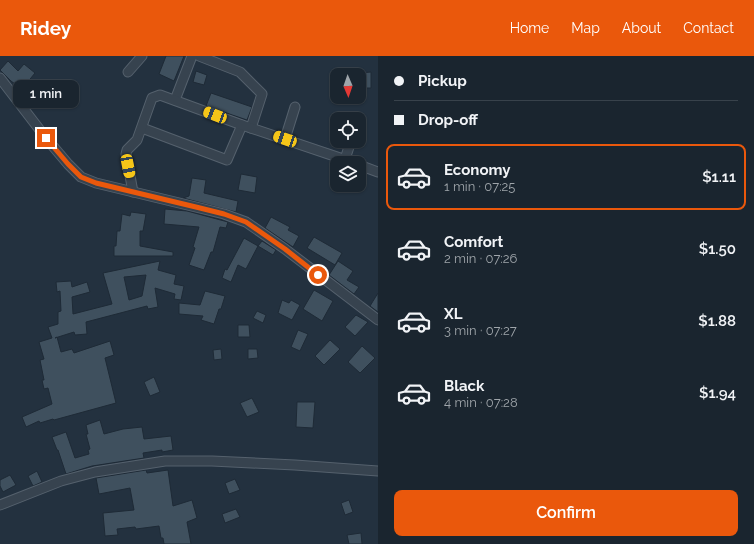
<!DOCTYPE html>
<html lang="en">
<head>
<meta charset="utf-8">
<style>
  :root { --surface:#1a252f; --page:#232d37; --text:#f1f3f6; --muted:#9fa5aa; --line:#38424b; --accent:#ea580c }
  body { margin:0; font-family:Raleway,sans-serif; background:var(--page); color:var(--text); height:100vh; display:flex; flex-direction:column; font-size:15px; white-space:nowrap }
  * { box-sizing:border-box; margin:0 }
  p { font-size:13px; color:var(--muted) }
  .icon { flex:none; width:22px; height:22px; fill:none; stroke:currentColor; stroke-width:2; stroke-linecap:round; stroke-linejoin:round }
  .map { position:relative; flex:1; overflow:hidden }
  .side { display:flex; flex-direction:column; background:var(--surface); width:376px }
  .side>* { flex:none }
  .top-card { display:grid; align-content:center; height:88px; padding:0 16px; background:var(--surface) }
  .needle { width:26px; rotate:178deg }
  .controls { position:absolute; left:330px; top:12px; display:grid; gap:8px }
  .controls a { display:grid; place-items:center; width:36px; height:36px; border-radius:8px; background:var(--surface); box-shadow:0 1px 3px #0004,0 0 0 1px var(--line); font-size:20px }
  .end { position:absolute; width:18px; height:18px; margin:-9px; border:5px solid #ea580c; background:#fff; box-shadow:0 0 0 2px #fff }
  .from { border-radius:50% }
  .bubble { position:absolute; height:28px; border-radius:8px; background:var(--surface); box-shadow:0 1px 3px #0004,0 0 0 1px var(--line); font-size:13px; font-weight:600; line-height:28px; text-align:center }
  .car { position:absolute; width:12px; height:24px; margin:-12px -6px; border-radius:5px; box-shadow:0 0 3px 1px #0007; background:linear-gradient(#f5c518 24%,#345 0 40%,#f5c518 0 76%,#345 0 86%,#f5c518 0) }
  .top-card b { display:flex; align-items:center; gap:14px; height:38px; font-size:15px }
  .top-card b+b { border-top:1px solid var(--line) }
  .top-card i { width:10px; height:10px; background:var(--text) }
  ul { padding:0; list-style:none }
  li { display:flex; align-items:center; gap:12px; height:66px; margin:0 8px 6px; padding:0 8px; border:2px solid transparent; border-radius:8px }
  li div { flex:1 }
  li b { display:block; font-size:15px }
  li em { font-style:normal; font-weight:600 }
  li.current { border-color:var(--accent) }
  li>.icon { width:36px; height:36px; stroke-width:1.5 }
  .action { display:flex; gap:8px; margin-top:auto; padding:8px 16px }
  .action a { flex:1; height:46px; border-radius:8px; background:var(--accent); color:#fff; font-size:16px; font-weight:600; line-height:46px; text-align:center }
  header { display:flex; align-items:center; gap:24px; box-sizing:border-box; height:56px; padding:0 20px; background:var(--accent); color:#fff }
  header strong { font-size:19px }
  nav { display:flex; gap:22px; margin-inline-start:auto; font-size:14px }
  main { display:flex; flex:1; min-height:0 }
  .map>svg:first-child { display:block }
  .building { fill:#3f505e; stroke:#1e2a36; fill-rule:evenodd }
  .lines { fill:none; stroke-linecap:round; stroke-linejoin:round }
  .minor-casing { stroke:#55616d; stroke-width:11 }
  .minor { stroke:#37434f; stroke-width:9 }
  .route { stroke:#ea580c; stroke-width:5 }
</style>
</head>
<body>
<header>
<strong>Ridey</strong>
<nav><a>Home</a><a>Map</a><a>About</a><a>Contact</a></nav>
</header>
<main>
<div class="map">
<svg width="378" height="488" viewBox="0 0 378 488">
  <rect width="100%" height="100%" fill="#23313f"/>
  <g class="building">
    <path d="M166,0h18l-10,25 -15,-7z"/>
    <path d="M8,5l10,10 6,-7 11,9 -9,11 11,14 -2,2 -1,-1 -7,5 -8,-11 4,-3 -12,-9 -11,-11z"/>
    <path d="M196,15l11,4 -3,10 -11,-3z"/>
    <path d="M371,16v16h-11v-15z"/>
    <path d="M56,27l14,7 -5,11 -14,-7z"/>
    <path d="M211,37l41,14 -5,13 -41,-14z"/>
    <path d="M241,118l16,3 -2,16 -17,-3z"/>
    <path d="M192,122l14,2 -2,13 34,8 -2,11 -53,-14 6,-2z"/>
    <path d="M165,153l22,2 41,11 -2,6 -6,-1 -7,25h-2l-7,18 -15,-5 6,-17 -2,-1 6,-20 -35,-3z"/>
    <path d="M131,156l15,2 -3,17h-3v15l33,6v4h-59v-10h2l1,-15h3l2,-17 8,2z"/>
    <path d="M271,161l19,10 -2,3 11,6 -6,11 -28,-19z"/>
    <path d="M314,181l28,16 -7,12 -28,-17z"/>
    <path d="M244,182l14,8 -12,23 -8,-4 -7,17 -9,-4 3,-9 2,1z"/>
    <path d="M262,185l14,9 -3,5 -15,-9z"/>
    <path d="M160,205l-2,9 18,5 -2,9 10,2 -3,14 -7,-1 1,-5 -20,-6 3,19 -10,2 -1,-3 -61,16 1,12 -12,1 -1,-3 -19,6 2,-1 4,15 11,-3 2,4 36,-12 4,14 -9,3 11,45 -62,17 -1,-1 -13,4 -1,-2 -13,6 -4,-10 30,-13 -4,-16 -4,1 -2,-9h2l-4,-20 4,-1 -5,-17 13,-4 -4,-11 10,-3v-12l3,-1 -1,-20 -3,1 -1,-10 15,-1 1,6 15,-5 3,10 -18,5 1,17 39,-10 -9,-31zM146,219l-4,21 -13,4 -5,-23z"/>
    <path d="M338,205l15,10 -6,9 12,7 -5,7 -25,-19z"/>
    <path d="M314,234l19,11 -11,20 -19,-12z"/>
    <path d="M205,235l20,5 -4,13h-2l-5,15 -13,-4 2,-4 -24,-2v-11l21,2z"/>
    <path d="M378,237v19l-8,-6z"/>
    <path d="M282,244l7,3 2,-3 9,5 -8,15 -14,-7z"/>
    <path d="M257,255l9,4 -3,8 -10,-5z"/>
    <path d="M356,259l12,7 -13,14 -10,-9z"/>
    <path d="M238,269h11l1,12h-12z"/>
    <path d="M298,274l10,4 -8,17 -9,-4z"/>
    <path d="M330,284l10,9 -16,16 -9,-9z"/>
    <path d="M362,290l13,12 -15,15 -12,-11z"/>
    <path d="M221,293l1,10 -8,1 -1,-10z"/>
    <path d="M248,293h9l1,9 -10,1z"/>
    <path d="M154,321l6,15 -10,4 -6,-14z"/>
    <path d="M252,342l7,14 -12,5 -7,-14z"/>
    <path d="M297,346h18l-2,26 -17,-1z"/>
    <path d="M100,364l4,14 19,-5 19,-2 2,12 27,-3 2,14 -11,2v-2l-19,3 1,5 -52,8 -26,8 -8,-24h-1l-5,-13 14,-5 9,26 14,-4 -1,-4 2,-1 -4,-15h2l-2,-9z"/>
    <path d="M146,414l1,3 21,-3 5,36 19,-6 5,18 -10,4 4,22h-27l-1,-6h-2l-2,-12 -23,3 -1,-2 -18,2 1,6 -13,1 -2,-23 31,-3 -4,-22 -31,6 -3,-16z"/>
    <path d="M37,415l5,11 -9,4 -5,-10z"/>
    <path d="M10,419l6,10 -13,7 -3,-6v-6z"/>
    <path d="M235,423l5,11 -11,4 -4,-11z"/>
    <path d="M349,444l4,12 -8,3 -4,-12z"/>
    <path d="M236,453l4,8 -15,6 -3,-9z"/>
    <path d="M361,477l1,11h-13l-2,-9z"/>
  </g>
  <g class="lines">
    <g class="minor-casing">
      <g id="minor">
        <path d="M199,0l41,16 22,22 -11,34"/>
        <path d="M128,16l14,-16"/>
        <path d="M0,22l46,60 22,26 13,13 15,6 104,25 24,6 22,8 39,27 93,71"/>
        <path d="M175,44l17,-44"/>
        <path d="M142,72l85,32 15,-35"/>
        <path d="M285,83l10,-32"/>
        <path d="M345,103l6,-18"/>
        <path d="M359,109l19,7"/>
        <path d="M133,136l-7,-38 1,-4 10,-10 15,-42 8,-3 82,30 113,38"/>
        <path d="M0,449l61,-24 34,-9 70,-11h47l83,4 83,6"/>
      </g>
    </g>
    <use href="#minor" class="minor"/>
  </g>
  <g class="lines">
    <path class="route" d="M46,82l22,26 13,13 15,6 104,25 24,6 22,8 39,27 33,26"/>
  </g>
</svg>
<div class="controls">
<a><svg class="needle" viewBox="-14 -14 28 28"><path d="M0-13l5 13h-10z" fill="#e53935"/><path d="M0 13l5-13h-10z" fill="#9fa5aa"/></svg></a>
<a><svg class="icon" aria-label="locate" viewBox="0 0 24 24"><circle cx="12" cy="12" r="6"/><path d="M12 2v4M12 18v4M2 12h4M18 12h4"/></svg></a>
<a><svg class="icon" aria-label="layers" viewBox="0 0 24 24"><path d="M12 4l9 5-9 5-9-5zM3 14l9 5 9-5"/></svg></a>
</div>
<i class="end from" style="left:318px;top:219px"></i>
<i class="end" style="left:46px;top:82px"></i>
<div class="bubble" style="left:13px;top:24px;width:66px">1 min</div>
<i class="car" style="left:215px;top:59px;rotate:291deg"></i>
<i class="car" style="left:285px;top:83px;rotate:289deg"></i>
<i class="car" style="left:128px;top:110px;rotate:169deg"></i>
</div>
<section class="side">
<div class="top-card">
<b><i class="from"></i>Pickup</b>
<b><i></i>Drop-off</b>
</div>
<ul>
<li class="current"><svg class="icon" aria-label="car" viewBox="0 0 24 24"><path d="M5 17H2v-5l4-1 3-4h7l3 4 3 1v5h-3M9 17h6M6 11h13"/><circle cx="7" cy="17" r="2"/><circle cx="17" cy="17" r="2"/></svg><div><b>Economy</b><p>1 min · 07:25</p></div><em>$1.11</em></li>
<li><svg class="icon" aria-label="car" viewBox="0 0 24 24"><path d="M5 17H2v-5l4-1 3-4h7l3 4 3 1v5h-3M9 17h6M6 11h13"/><circle cx="7" cy="17" r="2"/><circle cx="17" cy="17" r="2"/></svg><div><b>Comfort</b><p>2 min · 07:26</p></div><em>$1.50</em></li>
<li><svg class="icon" aria-label="car" viewBox="0 0 24 24"><path d="M5 17H2v-5l4-1 3-4h7l3 4 3 1v5h-3M9 17h6M6 11h13"/><circle cx="7" cy="17" r="2"/><circle cx="17" cy="17" r="2"/></svg><div><b>XL</b><p>3 min · 07:27</p></div><em>$1.88</em></li>
<li><svg class="icon" aria-label="car" viewBox="0 0 24 24"><path d="M5 17H2v-5l4-1 3-4h7l3 4 3 1v5h-3M9 17h6M6 11h13"/><circle cx="7" cy="17" r="2"/><circle cx="17" cy="17" r="2"/></svg><div><b>Black</b><p>4 min · 07:28</p></div><em>$1.94</em></li>
</ul>
<div class="action"><a>Confirm</a></div>
</section>
</main>
</body>
</html>
